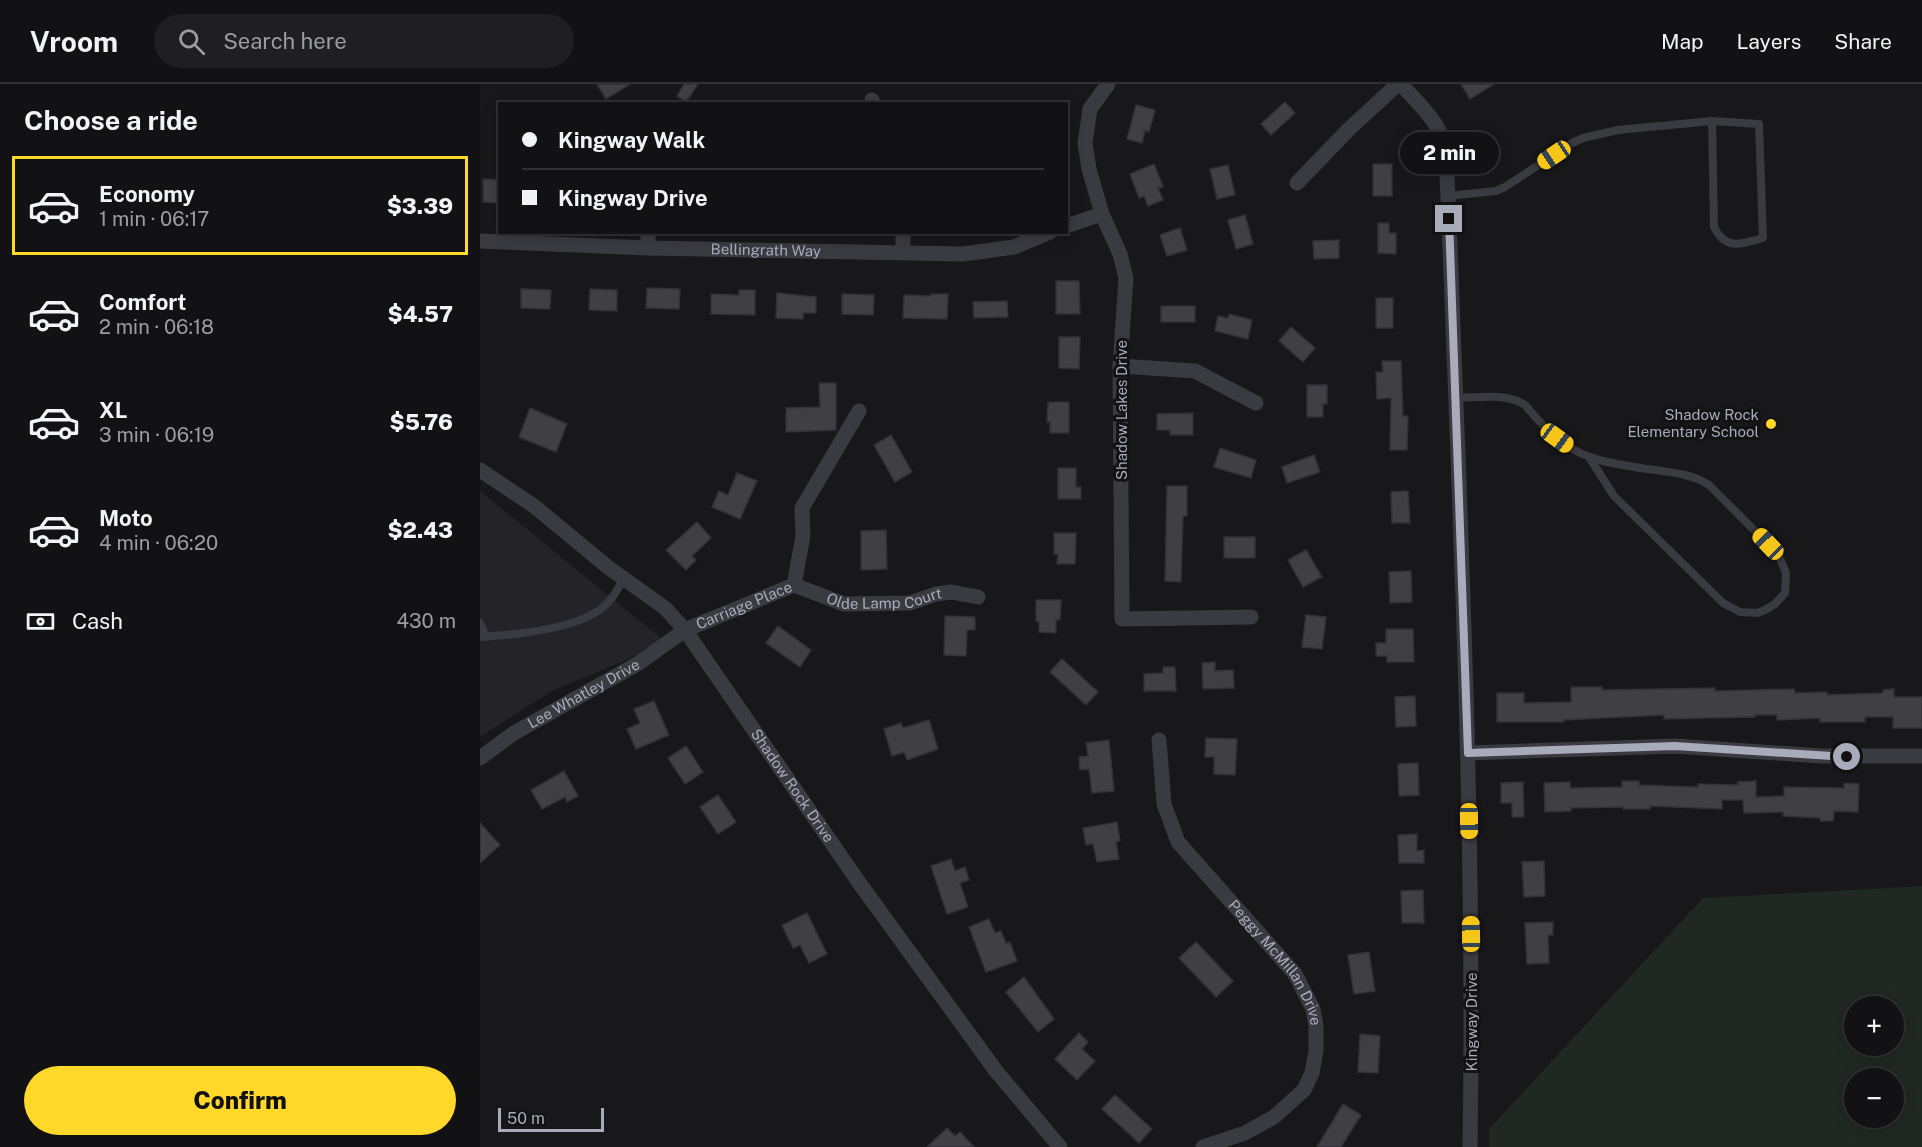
<!DOCTYPE html>
<html lang="en">
<head>
<meta charset="utf-8">
<style>
  :root { --surface:#121114; --page:#1f1f22; --text:#f1f3f6; --muted:#9c9da0; --line:#313134; --accent:#ffd82a }
  body { margin:0; font-family:"Public Sans",sans-serif; background:var(--page); color:var(--text); height:100vh; display:flex; flex-direction:column; font-size:22px; white-space:nowrap }
  * { box-sizing:border-box; margin:0 }
  p { font-size:20px; color:var(--muted) }
  .icon { flex:none; width:33px; height:33px; fill:none; stroke:currentColor; stroke-width:2; stroke-linecap:round; stroke-linejoin:round }
  .map { position:relative; flex:1; overflow:hidden }
  .panel { display:flex; flex-direction:column; background:var(--surface); width:480px }
  .panel>* { flex:none }
  .top-card { position:absolute; left:18px; top:18px; width:570px; height:132px; border-radius:0px; box-shadow:0 3px 15px #0003,0 0 0 2px var(--line); display:grid; align-content:center; height:132px; padding:0 24px; background:var(--surface) }
  .buttons { position:absolute; left:1364px; top:912px; display:grid; gap:12px }
  .buttons a { display:grid; place-items:center; width:60px; height:60px; border-radius:50%; background:var(--surface); box-shadow:0 3px 15px #0003,0 0 0 2px var(--line); font-size:30px }
  .scale { position:absolute; left:18px; bottom:15px; width:106px; box-sizing:border-box; padding-left:6px; border:3px solid #a8abba; border-top:0; font-size:16px; line-height:21px; white-space:nowrap; color:#a8abba; -webkit-text-stroke:4px #131215; paint-order:stroke }
  .end { position:absolute; width:27px; height:27px; margin:-14px; border:8px solid #a8abba; background:#111; box-shadow:0 0 0 3px #111 }
  .from { border-radius:50% }
  .bubble { position:absolute; height:42px; border-radius:21px; background:var(--surface); box-shadow:0 3px 15px #0003,0 0 0 2px var(--line); font-size:20px; font-weight:800; line-height:42px; text-align:center }
  .car { position:absolute; width:18px; height:36px; margin:-18px -9px; border-radius:8px; box-shadow:0 0 4px 2px #0007; background:linear-gradient(#f5c518 24%,#345 0 40%,#f5c518 0 76%,#345 0 86%,#f5c518 0) }
  .top-card b { display:flex; align-items:center; gap:21px; height:57px; font-size:22px }
  .top-card b+b { border-top:2px solid var(--line) }
  .top-card i { width:15px; height:15px; background:var(--text) }
  ul { padding:0; list-style:none }
  li { display:flex; align-items:center; gap:18px; height:99px; margin:0 12px 9px; padding:0 12px; border:3px solid transparent; border-radius:0px }
  li div { flex:1 }
  li b { display:block; font-size:22px }
  li em { font-style:normal; font-weight:800 }
  li.current { border-color:var(--accent) }
  li>.icon { width:54px; height:54px; stroke-width:1.5 }
  h2 { padding:0 24px; font-size:27px; line-height:72px }
  .pay { display:flex; align-items:center; gap:15px; height:66px; padding:0 24px; font-size:22px }
  .pay p { margin-inline-start:auto }
  .action { display:flex; gap:12px; margin-top:auto; padding:12px 24px }
  .action a { flex:1; height:69px; border-radius:36px; background:var(--accent); color:#111; font-size:24px; font-weight:800; line-height:69px; text-align:center }
  header { display:flex; align-items:center; gap:36px; box-sizing:border-box; height:84px; padding:0 30px; background:var(--surface); border-bottom:2px solid var(--line) }
  header strong { font-size:28px }
  nav { display:flex; gap:33px; margin-inline-start:auto; font-size:21px }
  .search { width:420px; height:54px; background:var(--page); display:flex; align-items:center; gap:15px; box-sizing:border-box; padding:0 21px; border-radius:33px; color:var(--muted); font-size:22px }
  main { display:flex; flex:1; min-height:0 }
  .map>svg:first-child { display:block }
  .built { fill:#242327 }
  .green { fill:#1f2821; fill-rule:evenodd }
  .building { fill:#3f3f44; stroke:#323136; stroke-width:1.5 }
  .lines { fill:none; stroke-linecap:round; stroke-linejoin:round }
  .service { stroke:#3a3a41; stroke-width:8 }
  .minor { stroke:#3a3a41; stroke-width:15 }
  .route { stroke:#a8abba; stroke-width:8 }
  .poi-dot { fill:#ffd82a; stroke:#131215; stroke-width:2 }
  .labels { text-anchor:middle; stroke-width:6; stroke-linejoin:round; paint-order:stroke }
  .street-label { font-size:15px; fill:#a8abba; stroke:#131215 }
  .poi-label { font-size:15px; fill:#a8abba; stroke:#131215; text-anchor:end }
</style>
</head>
<body>
<header>
<strong>Vroom</strong>
<div class="search"><svg class="icon" aria-label="search" viewBox="0 0 24 24"><circle cx="10" cy="10" r="6"/><path d="M15 15l6 6"/></svg>Search here</div>
<nav><a>Map</a><a>Layers</a><a>Share</a></nav>
</header>
<main>
<section class="panel">
<h2>Choose a ride</h2>
<ul>
<li class="current"><svg class="icon" aria-label="car" viewBox="0 0 24 24"><path d="M5 17H2v-5l4-1 3-4h7l3 4 3 1v5h-3M9 17h6M6 11h13"/><circle cx="7" cy="17" r="2"/><circle cx="17" cy="17" r="2"/></svg><div><b>Economy</b><p>1 min · 06:17</p></div><em>$3.39</em></li>
<li><svg class="icon" aria-label="car" viewBox="0 0 24 24"><path d="M5 17H2v-5l4-1 3-4h7l3 4 3 1v5h-3M9 17h6M6 11h13"/><circle cx="7" cy="17" r="2"/><circle cx="17" cy="17" r="2"/></svg><div><b>Comfort</b><p>2 min · 06:18</p></div><em>$4.57</em></li>
<li><svg class="icon" aria-label="car" viewBox="0 0 24 24"><path d="M5 17H2v-5l4-1 3-4h7l3 4 3 1v5h-3M9 17h6M6 11h13"/><circle cx="7" cy="17" r="2"/><circle cx="17" cy="17" r="2"/></svg><div><b>XL</b><p>3 min · 06:19</p></div><em>$5.76</em></li>
<li><svg class="icon" aria-label="car" viewBox="0 0 24 24"><path d="M5 17H2v-5l4-1 3-4h7l3 4 3 1v5h-3M9 17h6M6 11h13"/><circle cx="7" cy="17" r="2"/><circle cx="17" cy="17" r="2"/></svg><div><b>Moto</b><p>4 min · 06:20</p></div><em>$2.43</em></li>
</ul>
<div class="pay"><svg class="icon" aria-label="cash" viewBox="0 0 24 24"><path d="M3 7h18v10H3z"/><circle cx="12" cy="12" r="2"/></svg>Cash<p>430 m</p></div>
<div class="action"><a>Confirm</a></div>
</section>
<div class="map">
<svg width="1442" height="1063" viewBox="0 0 1442 1063">
  <rect width="100%" height="100%" fill="#18171a"/>
  <path class="built" d="M0,407l187,152 -115,48 -72,46z"/>
  <path class="green" d="M1442,802v261h-433v-18l214,-231zM1374,922h39v40h-39zM1374,994h39v40h-39z"/>
  <g class="building">
    <path d="M117,0h33l-24,15z"/>
    <path d="M204,0h14l-12,18 -9,-6z"/>
    <path d="M981,0h33l-24,15z"/>
    <path d="M805,18l10,11 -24,22 -10,-11z"/>
    <path d="M656,21l19,5 -6,22 -4,-2 -3,13 -15,-4z"/>
    <path d="M674,80l9,23 -5,1 5,12 -15,6 -4,-10 -5,2 -9,-24z"/>
    <rect x="893" y="80" width="19" height="32"/>
    <path d="M748,81l7,30 -18,4 -7,-30z"/>
    <path d="M3,95l17,1v23l-17,-1z"/>
    <path d="M765,131l8,29 -17,5 -8,-29z"/>
    <path d="M898,139h11v10h7v21l-18,-1z"/>
    <path d="M700,144l7,22 -20,6 -7,-21z"/>
    <path d="M859,156v18l-25,1 -1,-18z"/>
    <path d="M576,197h23l1,33h-24z"/>
    <path d="M167,204l33,1 -1,20 -33,-1z"/>
    <path d="M41,205l30,1 -1,19 -29,-1z"/>
    <path d="M110,205l27,1v21l-28,-1z"/>
    <path d="M259,206h16v25l-44,-1v-20l28,1z"/>
    <path d="M297,209l39,4v16h-13v6l-27,-1z"/>
    <path d="M362,210l32,1 -1,20 -31,-1z"/>
    <path d="M451,210h17l-1,25 -44,-1 1,-23 27,1z"/>
    <rect x="896" y="214" width="17" height="30"/>
    <path d="M527,217l1,16 -34,1 -1,-16z"/>
    <rect x="681" y="222" width="34" height="16"/>
    <path d="M749,230l23,6 -4,19 -33,-8 3,-15 10,2z"/>
    <path d="M811,243l24,21 -12,14 -24,-21z"/>
    <path d="M579,253h21l-1,32 -20,-1z"/>
    <path d="M902,277h19l2,55h5l-1,34h-17l1,-52 -14,1 -1,-27h7z"/>
    <path d="M339,299h17v47l-50,2v-24l34,-1z"/>
    <path d="M827,301h20v19h-4v13h-16z"/>
    <path d="M568,318h21v31h-19v-11h-3z"/>
    <path d="M50,324l37,16 -11,28 -37,-15z"/>
    <path d="M713,329v22h-23v-5h-13v-16z"/>
    <path d="M411,351l21,37 -17,10 -21,-37z"/>
    <path d="M740,364l36,12 -5,18 -37,-11z"/>
    <path d="M834,371l6,17 -33,11 -5,-16z"/>
    <path d="M578,384h18v19h5v12h-23z"/>
    <path d="M257,389l20,8 -17,38 -28,-12 7,-16 9,4z"/>
    <path d="M687,402h20v30h-4l-2,66 -16,-1z"/>
    <path d="M928,407l2,32h-18l-1,-31z"/>
    <path d="M217,438l14,16 -19,18 4,4 -10,10 -20,-20z"/>
    <path d="M406,446l1,39 -26,1v-39z"/>
    <path d="M574,449h22l-1,31h-18l1,-10h-4z"/>
    <rect x="744" y="453" width="31" height="21"/>
    <path d="M826,466l16,27 -19,10 -15,-27z"/>
    <path d="M931,487l1,31 -22,1 -1,-31z"/>
    <path d="M556,516h25l-1,20h-4v13l-17,-1v-10l-3,-1z"/>
    <path d="M826,531l20,2 -4,32 -20,-2z"/>
    <path d="M465,532l30,1v13h-8l-1,26 -22,-1z"/>
    <path d="M298,542l33,24 -11,17 -34,-24z"/>
    <path d="M906,545h27l1,33h-27v-6h-11v-13h10z"/>
    <path d="M582,575l36,33 -12,13 -36,-33z"/>
    <path d="M735,578v9l18,-1 1,18 -31,1 -1,-26z"/>
    <path d="M683,583h12l1,24h-32v-17l19,-1z"/>
    <path d="M1091,603h31v3l113,-2v3l79,-2 1,4 32,-1v3l56,-2v-3l11,-1v8h28v31h-29v-11h-28v5h-45v-4l-43,2v-5h-22v2l-91,2v-4l-100,5v2h-67v-29h27v10l47,-1z"/>
    <path d="M935,612l1,30 -20,1 -1,-30z"/>
    <path d="M174,617l15,34 -33,14 -9,-20 13,-6 -6,-14z"/>
    <path d="M449,636l9,29 -31,11 -3,-8 -12,4 -8,-27 17,-6 2,5z"/>
    <path d="M726,654l31,1 -2,36 -21,-1v-17h-9z"/>
    <path d="M629,656l5,51 -22,2 -3,-24 -9,1 -1,-13 9,-1 -2,-13z"/>
    <path d="M206,662l17,26 -18,12 -17,-26z"/>
    <path d="M938,679l1,32 -20,1 -1,-32z"/>
    <path d="M84,687l14,25 -11,6 -2,-5 -23,12 -11,-19z"/>
    <path d="M1142,697h17v4l59,2v-3l40,1v-3l18,-1v16l28,-1v-9l60,1v-5l15,1 -1,28 -24,-1 -1,10h-13v-3l-37,-2v-4l-39,1 -1,-13h-21v9l-72,-3v3h-27v-2l-52,1v3l-26,1 -1,-29 26,-1v6l52,-1z"/>
    <path d="M1043,698l1,35h-12v-14h-11v-20z"/>
    <path d="M238,711l18,27 -18,12 -18,-27z"/>
    <path d="M637,738l3,19 -4,1 3,17 -22,3 -4,-18 -7,1 -3,-17z"/>
    <path d="M0,739l20,22 -20,18z"/>
    <path d="M937,750v17l7,-1v13h-25l-1,-28z"/>
    <path d="M471,775l4,12 10,-4 4,13 -9,3 8,24 -21,7 -16,-48z"/>
    <path d="M1064,777l1,35 -21,1 -2,-35z"/>
    <path d="M943,806l1,33h-22l-1,-32z"/>
    <path d="M327,829l20,41 -18,9 -9,-18 -7,3 -11,-23z"/>
    <path d="M509,835l6,14 6,-2 5,13 4,-2 7,19 -31,11 -17,-45z"/>
    <path d="M1073,838v13h-5l1,28 -22,1 -2,-41z"/>
    <path d="M716,858l37,39 -17,16 -37,-39z"/>
    <path d="M889,868l6,39 -21,3 -6,-39z"/>
    <path d="M544,893l30,42 -16,13 -32,-40z"/>
    <path d="M599,949l9,9 -6,7 13,12 -18,19 -22,-21z"/>
    <path d="M880,950l20,2 -2,37 -20,-1z"/>
    <path d="M635,1011l37,34 -13,14 -37,-34z"/>
    <path d="M863,1020l18,11 -20,32h-24z"/>
    <path d="M467,1044l8,8 5,-4 14,15h-47z"/>
  </g>
  <g class="lines">
    <g class="service">
      <path d="M968,112l48,-5 9,-4 67,-44 11,-5 35,-8 94,-9 47,3 4,114c-22,6 -37,13 -49,-11l-2,-106"/>
      <path d="M975,314c23,0 50,-6 70,7 8,9 16,19 25,27 26,27 62,32 97,37 21,3 44,4 62,16l69,69 8,19 -1,20 -10,11 -10,6 -8,3 -17,-1 -17,-9 -109,-107 -25,-39"/>
      <path d="M0,539l6,14"/>
      <path d="M0,553c33,-2 95,-7 122,-29 10,-8 16,-19 22,-30"/>
    </g>
    <g class="minor">
      <path d="M628,0l-18,25 -5,34 4,26 13,45 18,40 6,24 -6,88 2,253 129,-2"/>
      <path d="M921,0c12,14 27,27 36,43 12,20 9,48 11,69 12,317 27,634 22,951"/>
      <path d="M392,16l2,4"/>
      <path d="M817,99l52,-54 49,-45"/>
      <path d="M586,142l36,-12"/>
      <path d="M423,148v20"/>
      <path id="s1" d="M0,157l168,7 315,6 51,-7 36,-15"/>
      <path d="M168,164v-16"/>
      <path d="M640,282l75,5 61,32"/>
      <path id="s2" d="M0,386l54,36 75,62 56,40 20,22 175,254 136,187 64,76"/>
      <path id="s3" d="M314,501l50,19 66,-1 26,-9 15,-2 27,5"/>
      <path id="s4" d="M679,656l5,64 14,38 117,132 18,35 3,17v25l-4,22 -8,17 -30,27 -29,16 -42,14"/>
      <path d="M988,669l207,-7 146,10h101"/>
      <path id="s5" d="M0,674l34,-25 125,-70 46,-33 109,-45 9,-49 -1,-28 57,-97"/>
    </g>
  </g>
  <g class="lines">
    <path class="route" d="M969,135l19,534 207,-7 172,11"/>
  </g>
  <circle class="poi-dot" cx="1291" cy="340" r="6"/>
  <g class="labels">
    <g class="street-label">
      <text dy="5" stroke="none"><textPath href="#s1" startOffset="286">Bellingrath Way</textPath></text>
      <text transform="translate(642 326) rotate(-90)" y="5">Shadow Lakes Drive</text>
      <text dy="5" stroke="none"><textPath href="#s3" startOffset="94">Olde Lamp Court</textPath></text>
      <text dy="5" stroke="none"><textPath href="#s5" startOffset="306">Carriage Place</textPath></text>
      <text dy="5" stroke="none"><textPath href="#s5" startOffset="122">Lee Whatley Drive</textPath></text>
      <text dy="5" stroke="none"><textPath href="#s2" startOffset="450">Shadow Rock Drive</textPath></text>
      <text dy="5" stroke="none"><textPath href="#s4" startOffset="261">Peggy McMillan Drive</textPath></text>
      <text transform="translate(992 938) rotate(-90)" y="5">Kingway Drive</text>
    </g>
    <g class="poi-label">
      <text x="1279" y="336">Shadow Rock<tspan x="1279" dy="17">Elementary School</tspan></text>
    </g>
  </g>
</svg>
<div class="buttons">
<a>+</a>
<a>−</a>
</div>
<div class="scale">50 m</div>
<i class="end from" style="left:1367px;top:673px"></i>
<i class="end" style="left:969px;top:135px"></i>
<div class="bubble" style="left:920px;top:48px;width:99px">2 min</div>
<i class="car" style="left:1074px;top:71px;rotate:236deg"></i>
<i class="car" style="left:1077px;top:354px;rotate:126deg"></i>
<i class="car" style="left:1288px;top:460px;rotate:316deg"></i>
<i class="car" style="left:989px;top:737px;rotate:179deg"></i>
<i class="car" style="left:991px;top:850px;rotate:359deg"></i>
<div class="top-card">
<b><i class="from"></i>Kingway Walk</b>
<b><i></i>Kingway Drive</b>
</div>
</div>
</main>
</body>
</html>
